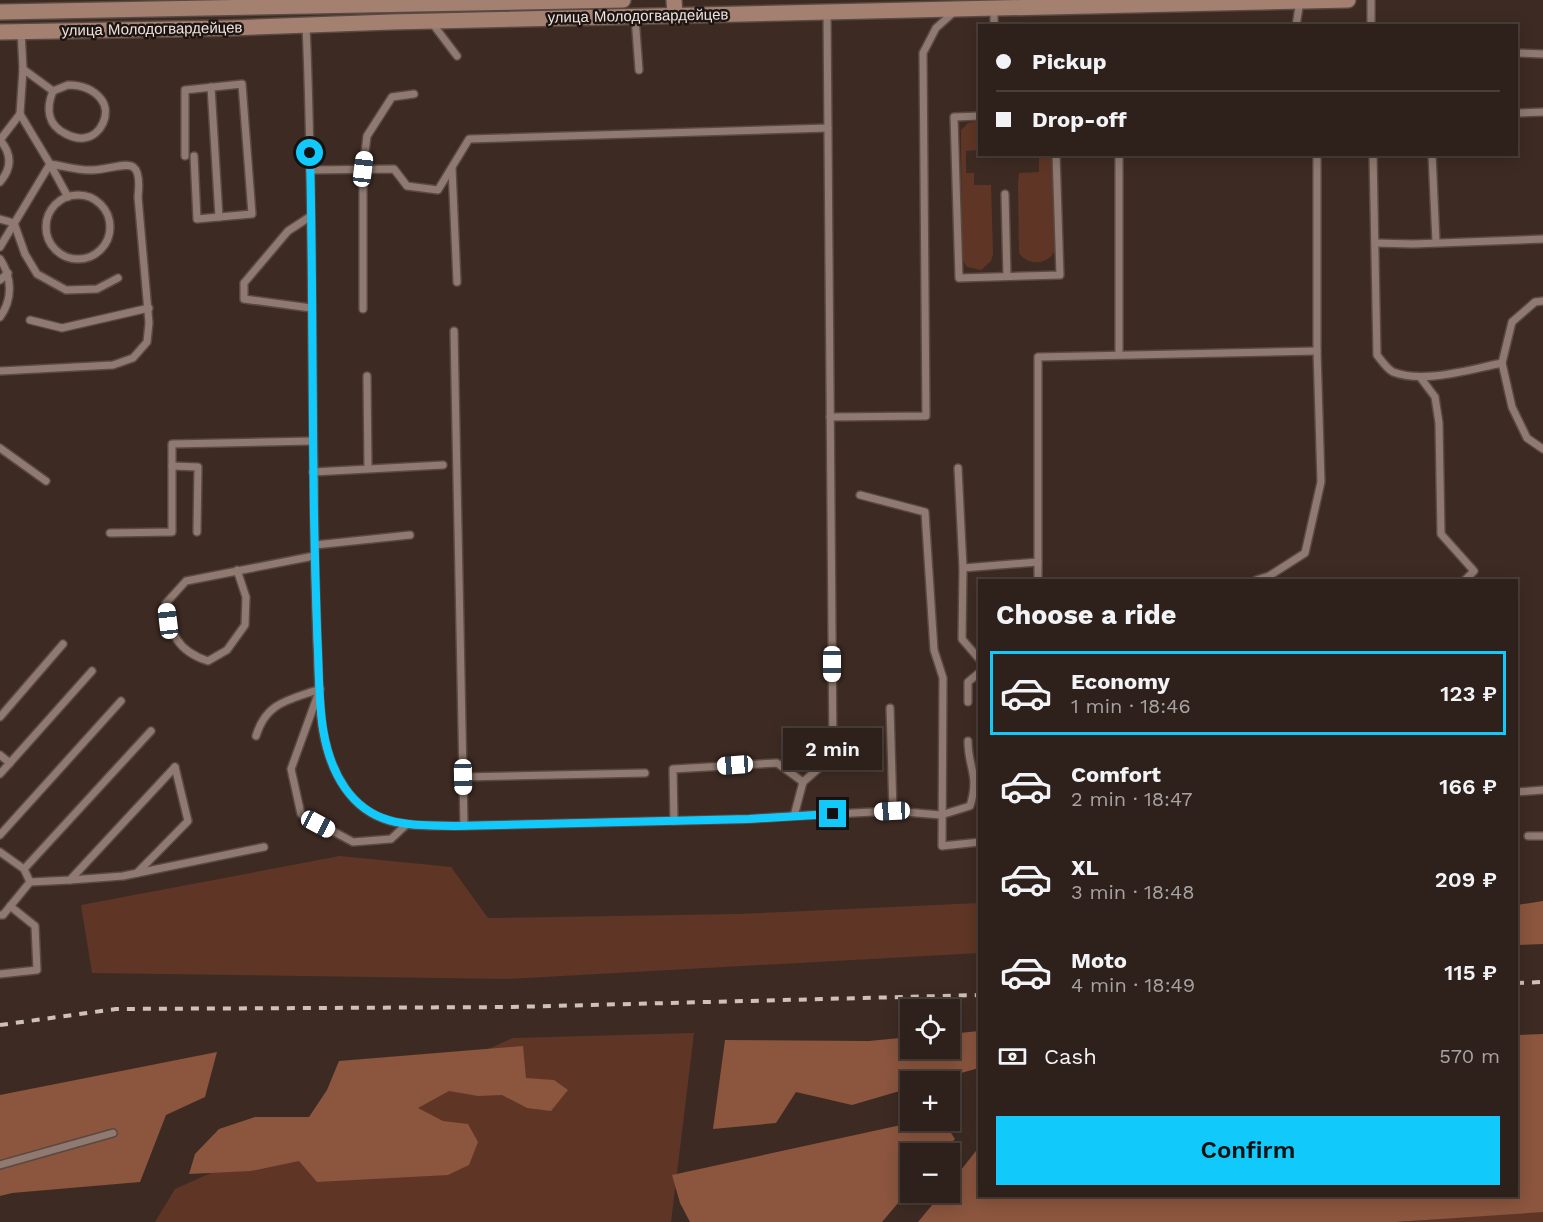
<!DOCTYPE html>
<html lang="en">
<head>
<meta charset="utf-8">
<style>
  :root { --surface:#2e201a; --page:#362823; --text:#f1f3f6; --muted:#a7a3a2; --line:#493e39; --accent:#11cafb }
  body { margin:0; font-family:"Work Sans",sans-serif; background:var(--page); color:var(--text); height:100vh; display:flex; flex-direction:column; font-size:22px; white-space:nowrap }
  * { box-sizing:border-box; margin:0 }
  p { font-size:20px; color:var(--muted) }
  .icon { flex:none; width:33px; height:33px; fill:none; stroke:currentColor; stroke-width:2; stroke-linecap:round; stroke-linejoin:round }
  .map { position:relative; flex:1; overflow:hidden }
  .panel { position:absolute; left:978px; top:579px; width:540px; height:618px; display:flex; flex-direction:column; background:var(--surface); border-radius:0px; box-shadow:0 3px 15px #0003,0 0 0 2px var(--line) }
  .panel>* { flex:none }
  .hud { position:absolute; left:978px; top:24px; width:540px; height:132px; border-radius:0px; box-shadow:0 3px 15px #0003,0 0 0 2px var(--line); display:grid; align-content:center; height:132px; padding:0 18px; background:var(--surface) }
  .tools { position:absolute; left:900px; top:999px; display:grid; gap:12px }
  .tools a { display:grid; place-items:center; width:60px; height:60px; border-radius:0px; background:var(--surface); box-shadow:0 3px 15px #0003,0 0 0 2px var(--line); font-size:30px }
  .end { position:absolute; width:27px; height:27px; margin:-14px; border:8px solid #11cafb; background:#111; box-shadow:0 0 0 3px #111 }
  .from { border-radius:50% }
  .bubble { position:absolute; height:42px; border-radius:0px; background:var(--surface); box-shadow:0 3px 15px #0003,0 0 0 2px var(--line); font-size:20px; font-weight:600; line-height:42px; text-align:center }
  .car { position:absolute; width:18px; height:36px; margin:-18px -9px; border-radius:8px; box-shadow:0 0 4px 2px #0007; background:linear-gradient(#fff 24%,#345 0 40%,#fff 0 76%,#345 0 86%,#fff 0) }
  .hud b { display:flex; align-items:center; gap:21px; height:57px; font-size:22px }
  .hud b+b { border-top:2px solid var(--line) }
  .hud i { width:15px; height:15px; background:var(--text) }
  ul { padding:0; list-style:none }
  li { display:flex; align-items:center; gap:18px; height:84px; margin:0 12px 9px; padding:0 6px; border:3px solid transparent; border-radius:0px }
  li div { flex:1 }
  li b { display:block; font-size:22px }
  li em { font-style:normal; font-weight:600 }
  li.current { border-color:var(--accent) }
  li>.icon { width:54px; height:54px; stroke-width:1.5 }
  h2 { padding:0 18px; font-size:27px; line-height:72px }
  .pay { display:flex; align-items:center; gap:15px; height:66px; padding:0 18px; font-size:22px }
  .pay p { margin-inline-start:auto }
  .cta { display:flex; gap:12px; margin-top:auto; padding:12px 18px }
  .cta a { flex:1; height:69px; border-radius:0px; background:var(--accent); color:#111; font-size:24px; font-weight:600; line-height:69px; text-align:center }
  .map>svg:first-child { display:block }
  .green { fill:#5f3625 }
  .forest { fill:#8b553e }
  .lines { fill:none; stroke-linecap:round; stroke-linejoin:round }
  .lane-casing { stroke:#584942; stroke-width:10 }
  .secondary-casing { stroke:#584942; stroke-width:18 }
  .lane { stroke:#8f7970; stroke-width:7 }
  .secondary { stroke:#a48071; stroke-width:15 }
  .rail { stroke:#cec1bb; stroke-width:4; stroke-dasharray:8 8; stroke-linecap:butt }
  .route { stroke:#11cafb; stroke-width:8 }
  .labels { text-anchor:middle; stroke-width:5; stroke-linejoin:round; paint-order:stroke }
  .street-label { font-size:15px; fill:#eee2dd; stroke:#1e1512 }
</style>
</head>
<body>
<div class="map">
<svg width="1543" height="1222" viewBox="0 0 1543 1222">
  <rect width="100%" height="100%" fill="#3d2b23"/>
  <g class="green">
    <path d="M978,121v29l-12,1v22h8v12h17l2,69 -2,7 -10,9 -14,-3 -5,-8 -1,-129 7,-7z"/>
    <path d="M1039,155h14l3,93c-6,17 -27,19 -37,5l-1,-69 1,-11 20,-1z"/>
    <path d="M340,856l111,11 37,51 252,-4 239,-11v50l-471,26 -416,-6 -11,-68z"/>
    <path d="M694,1033l-23,189h-516l20,-33 338,-151z"/>
    <path d="M1543,1209v13h-141z"/>
  </g>
  <g class="forest">
    <path d="M1543,901v43l-26,1v-40z"/>
    <path d="M979,1031v37l-47,13 -22,1v6l-58,17 -56,-13 -20,31 -63,6 12,-89 144,1 41,-4v11h40v-14z"/>
    <path d="M1543,1034v178l-147,10h-478l24,-29 8,-1v-8l29,-37 1,49h536l1,-161z"/>
    <path d="M523,1046l3,32 28,2 14,10 -17,21 -24,-3 -25,-13 -24,1 -29,-5 -31,17 25,13 25,3 10,18 -9,23 -21,10 -131,7 -18,-21 -48,10 -62,3 6,-20 24,-25 36,-12h54l18,-27 12,-29z"/>
    <path d="M217,1052l-12,45 -39,18 -26,67 -128,11 -12,3v-101z"/>
    <path d="M924,1120l19,1 12,18 -13,14 -32,1v35l-28,33h-192l-10,-19 -8,-28z"/>
  </g>
  <g class="lines">
    <g class="lane-casing">
      <g id="lane">
        <path d="M1371,0v26"/>
        <path d="M994,8v18"/>
        <path d="M635,17l4,53"/>
        <path d="M432,23l25,33"/>
        <path d="M306,26c7,151 5,303 8,454 0,53 1,106 3,159 3,50 -2,106 28,149 28,41 67,37 110,38l294,-7 45,-3 9,-34 30,-26 -6,-745"/>
        <path d="M1296,26l4,-25"/>
        <path d="M1516,53l27,1"/>
        <path d="M23,69l30,22"/>
        <path d="M68,85c12,0 25,4 33,14 11,14 0,37 -17,39 -7,1 -12,-1 -18,-4 -19,-9 -20,-26 -13,-43z"/>
        <path d="M211,87l8,130"/>
        <path d="M1516,113l27,-1"/>
        <path d="M980,116l-26,1 5,161 101,-3 -4,-121"/>
        <path d="M0,140c12,14 12,28 0,42"/>
        <path d="M0,140l20,-26"/>
        <path d="M1119,154v200"/>
        <path d="M1373,154l4,201c4,5 10,14 16,17 31,12 78,-3 109,-9"/>
        <path d="M1432,154l4,88"/>
        <path d="M185,156v-66l57,-6 10,130 -55,5 -3,-63"/>
        <path d="M452,168l5,114"/>
        <path d="M310,170l84,-1 13,17 31,4 31,-51 359,-11"/>
        <path d="M1005,194l2,82"/>
        <circle cx="78" cy="227" r="32"/>
        <path d="M0,219l14,4 11,31 12,20 29,16 31,-1 21,-11"/>
        <path d="M1375,243l38,1 130,-5"/>
        <path d="M0,247l50,-83 18,33"/>
        <path d="M0,259c12,18 13,40 0,58"/>
        <path d="M0,280l8,-7"/>
        <path d="M1543,301l-8,1 -23,20 -10,41 10,44 15,31 16,11"/>
        <path d="M311,308l-67,-9v-16l44,-52 23,-15"/>
        <path d="M363,309v-140l4,-33 25,-39 22,-3"/>
        <path d="M30,320l32,8 87,-20"/>
        <path d="M454,331l10,495"/>
        <path d="M0,371l113,-6 20,-7 14,-16 2,-19 -11,-126c5,-46 -14,-29 -45,-27 -13,1 -29,-4 -43,-6l-30,-50 3,-45 -2,-38"/>
        <path d="M367,376l1,92"/>
        <path d="M1420,377l15,20 4,26 2,111 33,37 -9,9"/>
        <path d="M830,417l96,-1 -3,-363 13,-25 19,-17"/>
        <path d="M0,448l46,33"/>
        <path d="M172,466l26,1 -1,65"/>
        <path d="M958,468l5,100 -1,71 18,21"/>
        <path d="M313,472l130,-7"/>
        <path d="M860,495l65,17 9,138 9,28 -1,168 38,-4"/>
        <path d="M110,533l62,-1v-88l141,-3"/>
        <path d="M315,545l95,-10"/>
        <path d="M963,568l75,-6"/>
        <path d="M237,570l9,27 -1,28 -18,25 -19,11c-31,-10 -38,-28 -42,-58l20,-22 128,-25"/>
        <path d="M1038,580v-223l279,-6"/>
        <path d="M1256,580l13,-4 36,-23 16,-71 -4,-131v-197"/>
        <path d="M968,702v-20l12,-10"/>
        <path d="M890,708l3,103"/>
        <path d="M0,717l63,-73"/>
        <path d="M256,736c10,-34 33,-36 64,-47l-29,80 10,45 52,28 38,-3 15,-14"/>
        <path d="M0,755l10,8"/>
        <path d="M0,774l92,-103"/>
        <path d="M463,777l182,-4"/>
        <path d="M1516,792l27,-2"/>
        <path d="M794,816l99,-5 48,4 29,-9c10,-32 -2,-37 -2,-65"/>
        <path d="M674,821l-1,-52 104,-6 26,19"/>
        <path d="M0,835l121,-134"/>
        <path d="M1528,836h15"/>
        <path d="M0,852l24,17 6,13 -27,33h-3"/>
        <path d="M24,869l127,-138"/>
        <path d="M137,873l51,-52 -13,-54"/>
        <path d="M70,880l53,-4 141,-29"/>
        <path d="M30,882l40,-2 105,-113"/>
        <path d="M0,974l37,-4 -2,-44 -25,-20"/>
        <path d="M0,1165l113,-32"/>
      </g>
    </g>
    <g class="secondary-casing">
      <g id="secondary">
        <path d="M674,0l1,16"/>
        <path d="M0,12l623,-12"/>
        <path d="M0,32l230,-4 161,-6 957,-22"/>
      </g>
    </g>
    <use href="#lane" class="lane"/>
    <use href="#secondary" class="secondary"/>
    <g class="rail">
      <path d="M1516,983l27,-1"/>
      <path d="M0,1025l116,-16 396,-2 468,-12"/>
    </g>
  </g>
  <g class="lines">
    <path class="route" d="M310,153c3,121 2,242 4,363 1,46 2,91 4,136 2,46 0,97 27,136 28,40 67,37 110,38l294,-7 84,-5"/>
  </g>
  <g class="labels">
    <g class="street-label">
      <text transform="translate(638 16) rotate(-1)" y="5">улица Молодогвардейцев</text>
      <text transform="translate(152 29) rotate(-1)" y="5">улица Молодогвардейцев</text>
    </g>
  </g>
</svg>
<div class="tools">
<a><svg class="icon" aria-label="locate" viewBox="0 0 24 24"><circle cx="12" cy="12" r="6"/><path d="M12 2v4M12 18v4M2 12h4M18 12h4"/></svg></a>
<a>+</a>
<a>−</a>
</div>
<i class="end from" style="left:310px;top:153px"></i>
<i class="end" style="left:833px;top:814px"></i>
<div class="bubble" style="left:783px;top:728px;width:99px">2 min</div>
<i class="car" style="left:363px;top:169px;rotate:7deg"></i>
<i class="car" style="left:168px;top:621px;rotate:353deg"></i>
<i class="car" style="left:832px;top:664px;rotate:180deg"></i>
<i class="car" style="left:735px;top:765px;rotate:266deg"></i>
<i class="car" style="left:463px;top:777px;rotate:179deg"></i>
<i class="car" style="left:892px;top:811px;rotate:267deg"></i>
<i class="car" style="left:318px;top:824px;rotate:118deg"></i>
<div class="hud">
<b><i class="from"></i>Pickup</b>
<b><i></i>Drop-off</b>
</div>
<section class="panel">
<h2>Choose a ride</h2>
<ul>
<li class="current"><svg class="icon" aria-label="car" viewBox="0 0 24 24"><path d="M5 17H2v-5l4-1 3-4h7l3 4 3 1v5h-3M9 17h6M6 11h13"/><circle cx="7" cy="17" r="2"/><circle cx="17" cy="17" r="2"/></svg><div><b>Economy</b><p>1 min · 18:46</p></div><em>123 ₽</em></li>
<li><svg class="icon" aria-label="car" viewBox="0 0 24 24"><path d="M5 17H2v-5l4-1 3-4h7l3 4 3 1v5h-3M9 17h6M6 11h13"/><circle cx="7" cy="17" r="2"/><circle cx="17" cy="17" r="2"/></svg><div><b>Comfort</b><p>2 min · 18:47</p></div><em>166 ₽</em></li>
<li><svg class="icon" aria-label="car" viewBox="0 0 24 24"><path d="M5 17H2v-5l4-1 3-4h7l3 4 3 1v5h-3M9 17h6M6 11h13"/><circle cx="7" cy="17" r="2"/><circle cx="17" cy="17" r="2"/></svg><div><b>XL</b><p>3 min · 18:48</p></div><em>209 ₽</em></li>
<li><svg class="icon" aria-label="car" viewBox="0 0 24 24"><path d="M5 17H2v-5l4-1 3-4h7l3 4 3 1v5h-3M9 17h6M6 11h13"/><circle cx="7" cy="17" r="2"/><circle cx="17" cy="17" r="2"/></svg><div><b>Moto</b><p>4 min · 18:49</p></div><em>115 ₽</em></li>
</ul>
<div class="pay"><svg class="icon" aria-label="cash" viewBox="0 0 24 24"><path d="M3 7h18v10H3z"/><circle cx="12" cy="12" r="2"/></svg>Cash<p>570 m</p></div>
<div class="cta"><a>Confirm</a></div>
</section>
</div>
</body>
</html>
